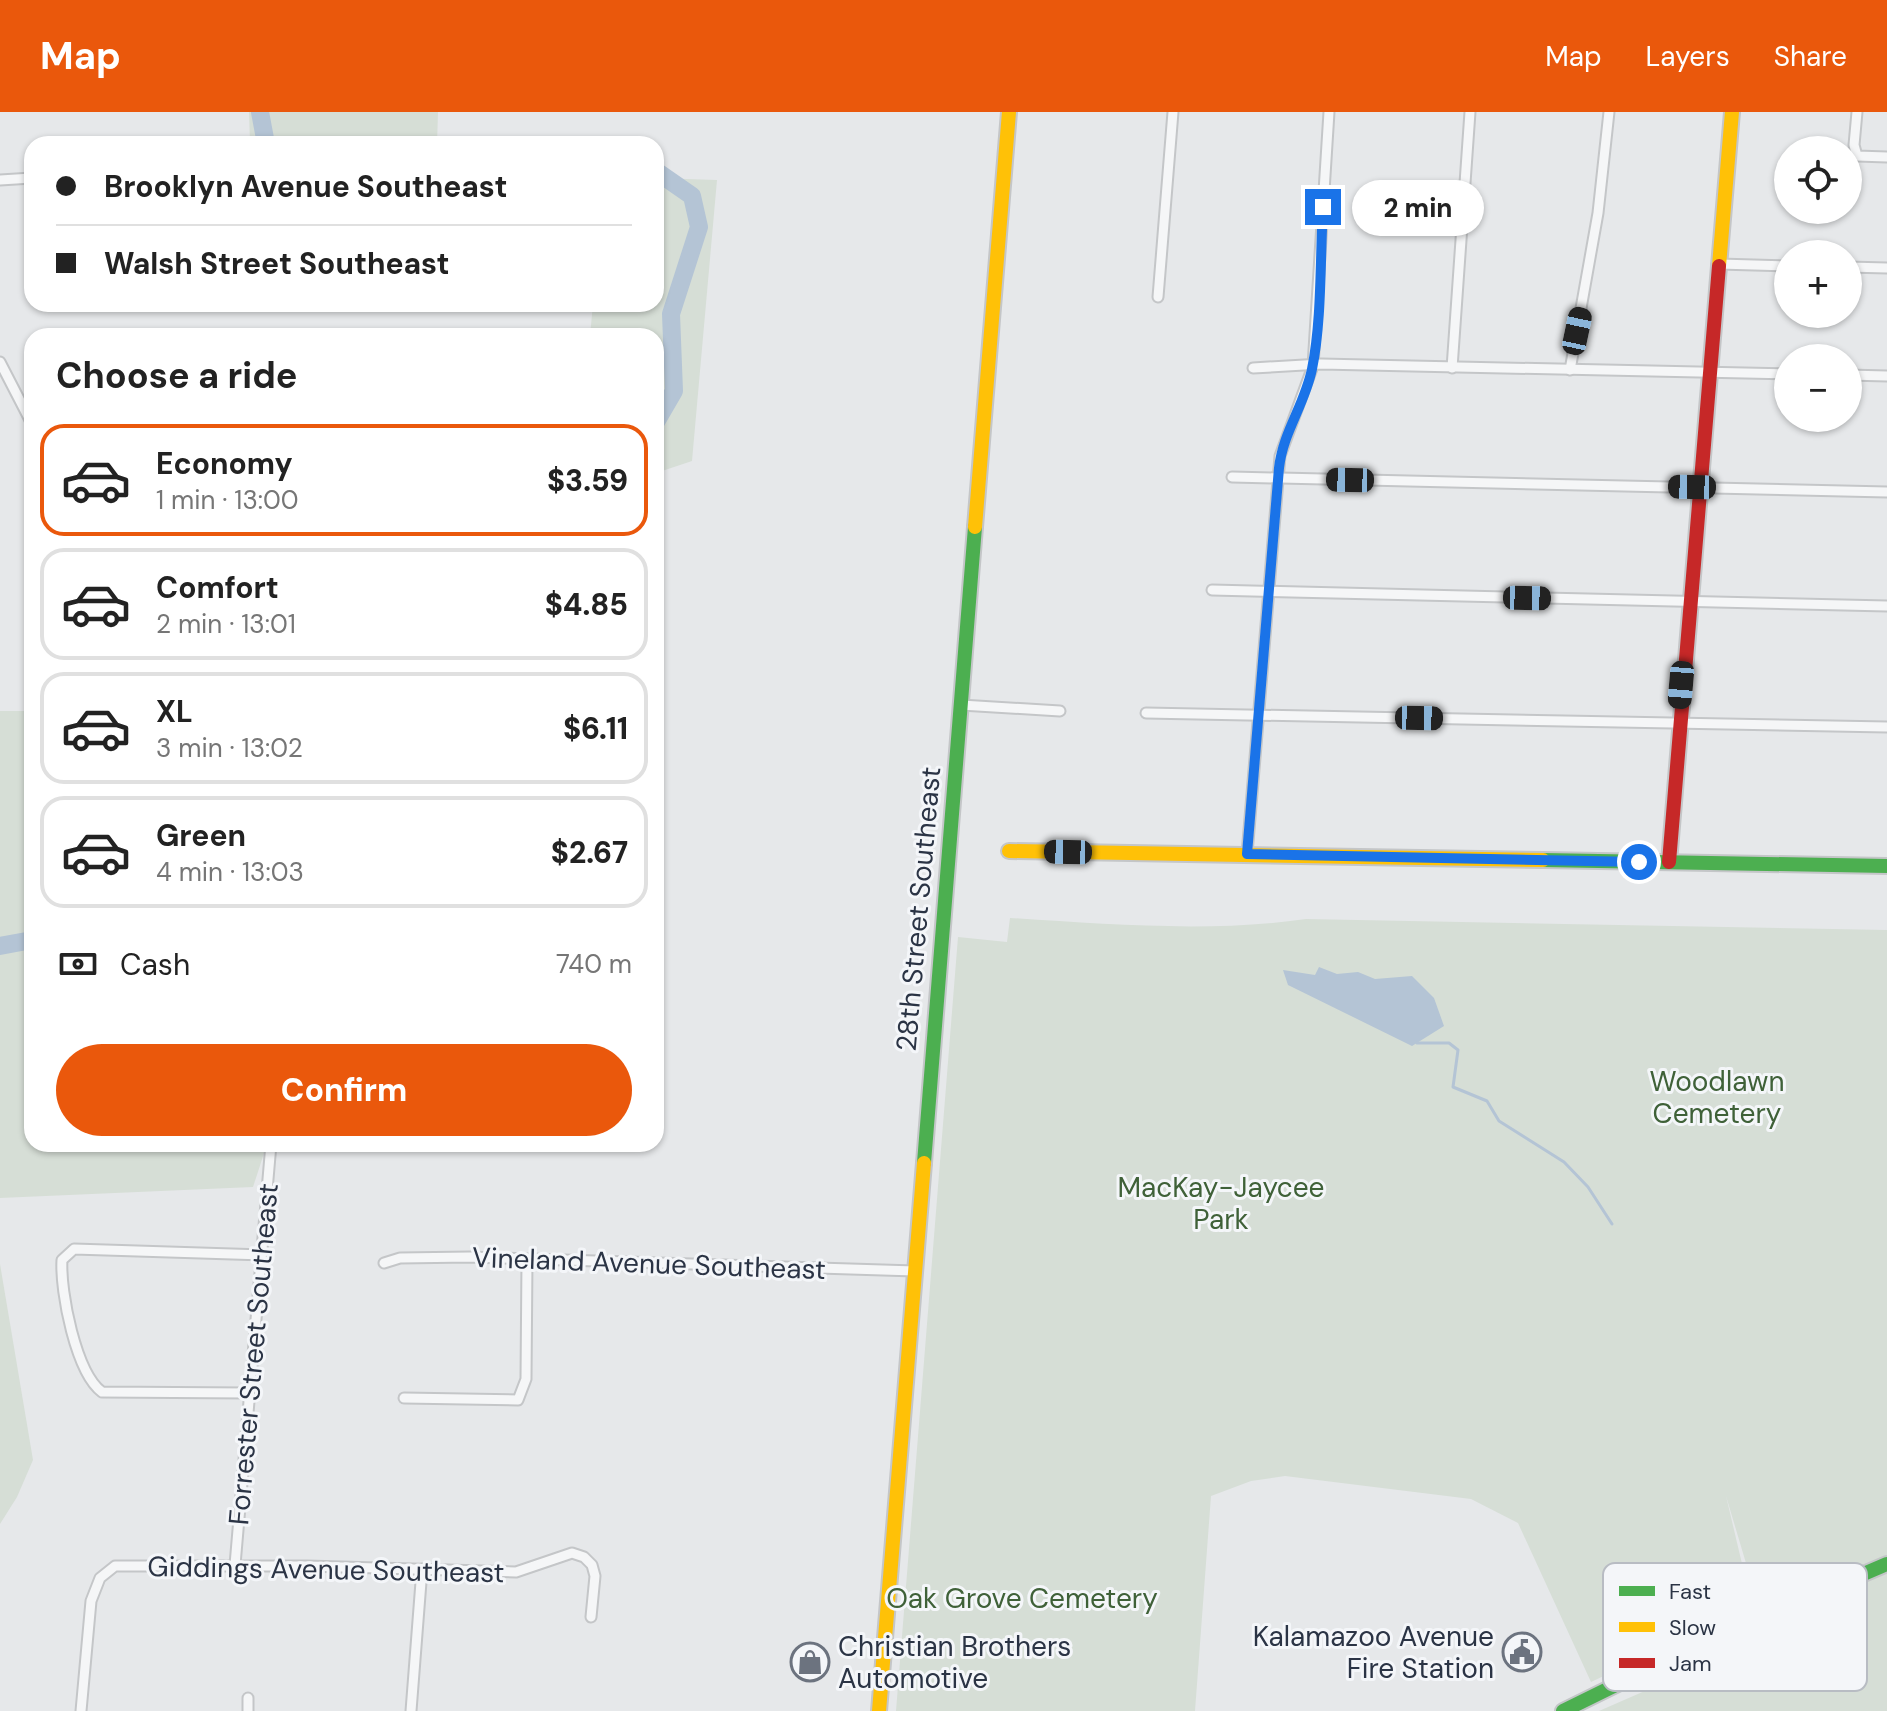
<!DOCTYPE html>
<html lang="en">
<head>
<meta charset="utf-8">
<style>
  :root { --surface:#fff; --page:#f2f2f2; --text:#222; --muted:#767676; --line:#e0e0e0; --accent:#ea580c }
  body { margin:0; font-family:"DM Sans",sans-serif; background:var(--page); color:var(--text); height:100vh; display:flex; flex-direction:column; font-size:30px; white-space:nowrap }
  * { box-sizing:border-box; margin:0 }
  p { font-size:26px; color:var(--muted) }
  .icon { flex:none; width:44px; height:44px; fill:none; stroke:currentColor; stroke-width:2; stroke-linecap:round; stroke-linejoin:round }
  .map { position:relative; flex:1; overflow:hidden }
  .panel { position:absolute; left:24px; top:216px; width:640px; height:824px; display:flex; flex-direction:column; background:var(--surface); border-radius:24px; box-shadow:0 2px 6px #0004 }
  .panel>* { flex:none }
  .top-card { position:absolute; left:24px; top:24px; width:640px; height:176px; border-radius:24px; box-shadow:0 2px 6px #0004; display:grid; align-content:center; height:176px; padding:0 32px; background:var(--surface) }
  .fabs { position:absolute; left:1774px; top:24px; display:grid; gap:16px }
  .fabs a { display:grid; place-items:center; width:88px; height:88px; border-radius:50%; background:var(--surface); box-shadow:0 2px 6px #0004; font-size:40px }
  .end { position:absolute; width:36px; height:36px; margin:-18px; border:10px solid #1a73e8; background:#fff; box-shadow:0 0 0 4px #fff }
  .from { border-radius:50% }
  .bubble { position:absolute; height:56px; border-radius:28px; background:var(--surface); box-shadow:0 2px 6px #0004; font-size:26px; font-weight:800; line-height:56px; text-align:center }
  .car { position:absolute; width:24px; height:48px; margin:-24px -12px; border-radius:10px; box-shadow:0 0 6px 2px #0007; background:linear-gradient(#222 24%,#8ab4d8 0 40%,#222 0 76%,#8ab4d8 0 86%,#222 0) }
  .top-card b { display:flex; align-items:center; gap:28px; height:76px; font-size:30px }
  .top-card b+b { border-top:2px solid var(--line) }
  .top-card i { width:20px; height:20px; background:var(--text) }
  ul { padding:0; list-style:none }
  li { display:flex; align-items:center; gap:24px; height:112px; margin:0 16px 12px; padding:0 16px; border:4px solid var(--line); border-radius:24px }
  li div { flex:1 }
  li b { display:block; font-size:30px }
  li em { font-style:normal; font-weight:800 }
  li.selected { border-color:var(--accent) }
  li>.icon { width:72px; height:72px; stroke-width:1.5 }
  h2 { padding:0 32px; font-size:36px; line-height:96px }
  .pay { display:flex; align-items:center; gap:20px; height:88px; padding:0 32px; font-size:30px }
  .pay p { margin-inline-start:auto }
  .action { display:flex; gap:16px; margin-top:auto; padding:16px 32px }
  .action a { flex:1; height:92px; border-radius:48px; background:var(--accent); color:#fff; font-size:32px; font-weight:800; line-height:92px; text-align:center }
  header { display:flex; align-items:center; gap:48px; box-sizing:border-box; height:112px; padding:0 40px; background:var(--accent); color:#fff }
  header strong { font-size:38px }
  nav { display:flex; gap:44px; margin-inline-start:auto; font-size:28px }
  .map>svg:first-child { display:block }
  .green { fill:#d6ded6 }
  .water { fill:#b4c4d5 }
  .lines { fill:none; stroke-linecap:round; stroke-linejoin:round }
  .stream { stroke:#b4c4d5; stroke-width:3 }
  .river { stroke:#b4c4d5; stroke-width:18 }
  .street-casing { stroke:#c4c6c8; stroke-width:13 }
  .fast-casing { stroke:#c4c6c8; stroke-width:18 }
  .slow-casing { stroke:#c4c6c8; stroke-width:18 }
  .jam-casing { stroke:#c4c6c8; stroke-width:18 }
  .street { stroke:#f5f6f7; stroke-width:9 }
  .fast { stroke:#4caf50; stroke-width:14 }
  .slow { stroke:#ffc107; stroke-width:14 }
  .jam { stroke:#c62828; stroke-width:14 }
  .route { stroke:#1a73e8; stroke-width:10 }
  .labels { text-anchor:middle; stroke-width:6; stroke-linejoin:round; paint-order:stroke }
  .street-label { font-size:28px; fill:#2b3445; stroke:#f4f6f9 }
  .park-label { font-size:28px; fill:#3f6138; stroke:#f4f6f9 }
  .poi-label { font-size:28px; fill:#2b3445; stroke:#f4f6f9; text-anchor:end }
  .key { fill:#f4f6f9; stroke:#b8bcc3; stroke-width:2 }
  .key-label { font-size:22px; fill:#2b3445 }
</style>
</head>
<body>
<header>
<strong>Map</strong>
<nav><a>Map</a><a>Layers</a><a>Share</a></nav>
</header>
<div class="map">
<svg width="1887" height="1599" viewBox="0 0 1887 1599">
  <rect width="100%" height="100%" fill="#e6e8ea"/>
  <g class="green">
    <path d="M249,0h189l-1,32h-187z"/>
    <path d="M656,66l61,2 -25,281 -36,12v-137h-66l3,-32h63z"/>
    <path d="M0,599h32v433h235l-14,43 -253,11z"/>
    <path d="M1010,806c97,6 199,15 296,1l581,11v781h-288l169,-74 -42,-141 26,110 -161,76 -73,-159 -47,-24 -186,-23 -34,5 -40,15 -16,215h-299l62,-774 49,5z"/>
    <path d="M0,1152l33,196 -16,37 -17,27z"/>
  </g>
  <path class="water" d="M1319,855l18,7 21,-2 17,7 37,-3 22,22 10,28 -32,20 -124,-61 -5,-15 32,5z"/>
  <g class="lines">
    <path class="stream" d="M1417,931h32l9,7 -5,37 34,14 12,20 65,41 24,25 24,37"/>
    <g class="river">
      <path d="M260,0l6,32"/>
      <path d="M656,59l36,25 7,31 -28,87 3,77 -18,31"/>
      <path d="M0,834l32,-6"/>
    </g>
    <g class="street-casing">
      <g id="street">
        <path d="M1857,0l-3,33 3,11 30,1"/>
        <path d="M0,68l32,-2"/>
        <path d="M1719,152l69,2"/>
        <path d="M1848,155l39,1"/>
        <path d="M1158,185l15,-185"/>
        <path d="M0,250l32,62"/>
        <path d="M1253,256l68,-4 467,10"/>
        <path d="M1452,256l18,-256"/>
        <path d="M1570,258l28,-157 11,-101"/>
        <path d="M1848,263l39,1"/>
        <path d="M1232,365l655,15"/>
        <path d="M1212,478l675,16"/>
        <path d="M961,593l99,6"/>
        <path d="M1146,601l741,14"/>
        <path d="M1247,742l33,-398 33,-90 16,-254"/>
        <path d="M384,1151l16,-5 70,-1 445,14"/>
        <path d="M247,1281l-145,-1c-26,-19 -42,-100 -40,-132l12,-11 186,6"/>
        <path d="M404,1286l114,2 8,-21 1,-119"/>
        <path d="M235,1453l36,-421"/>
        <path d="M81,1599l10,-110 9,-23 15,-12h192l209,6 56,-19 12,4 8,8 3,11 -4,41"/>
        <path d="M248,1599v-13"/>
        <path d="M411,1599l11,-142"/>
      </g>
    </g>
    <g class="fast-casing">
      <g id="fast">
        <path d="M1543,748l344,6"/>
        <path d="M924,1051l51,-636"/>
        <path d="M1563,1599l130,-64 194,-83"/>
      </g>
    </g>
    <g class="slow-casing">
      <g id="slow">
        <path d="M1719,154l13,-154"/>
        <path d="M975,415l34,-415"/>
        <path d="M1009,739l534,9"/>
        <path d="M879,1599l45,-548"/>
      </g>
    </g>
    <g class="jam-casing">
      <path id="jam" d="M1669,750l50,-596"/>
    </g>
    <use href="#street" class="street"/>
    <use href="#fast" class="fast"/>
    <use href="#slow" class="slow"/>
    <use href="#jam" class="jam"/>
  </g>
  <g class="lines">
    <path class="route" d="M1323,95c-3,50 -1,114 -11,162 -7,35 -29,63 -33,99l-32,386 392,8"/>
  </g>
  <defs>
    <g id="civic-ring" transform="scale(2)"><circle r="9.5" fill="#f4f6f9" stroke="#6c737f" stroke-width="1.5"/><path d="M-.6-6.5H3V-4.5H.6V-3L4-1V1h2V6H-6V1h2V-1L-.6-3ZM-1.2 2.5V6h2.4V2.5Z" fill="#6c737f"/></g>
    <g id="shop-ring" transform="scale(2)"><circle r="9.5" fill="#f4f6f9" stroke="#6c737f" stroke-width="1.5"/><path d="M-5-2.5h2.3a2.7 3.5 0 0 1 5.4 0H5L5.5 6h-11ZM-1.5-2.5h3a1.5 2.3 0 0 0-3 0Z" fill="#6c737f"/></g>
  </defs>
  <g fill-rule="evenodd">
    <use href="#civic-ring" x="1522" y="1540"/>
    <use href="#shop-ring" x="810" y="1550"/>
  </g>
  <g class="labels">
    <g class="street-label">
      <text transform="translate(918 797) rotate(-85)" y="10">28th Street Southeast</text>
      <text transform="translate(649 1151) rotate(2)" y="10">Vineland Avenue Southeast</text>
      <text transform="translate(253 1242) rotate(-85)" y="10">Forrester Street Southeast</text>
      <text transform="translate(326 1457) rotate(1)" y="10">Giddings Avenue Southeast</text>
    </g>
    <g class="park-label">
      <text x="1717" y="979">Woodlawn<tspan x="1717" dy="32">Cemetery</tspan></text>
      <text x="1221" y="1085">MacKay-Jaycee<tspan x="1221" dy="32">Park</tspan></text>
      <text x="1022" y="1496">Oak Grove Cemetery</text>
    </g>
    <g class="poi-label">
      <text x="1494" y="1534">Kalamazoo Avenue<tspan x="1494" dy="32">Fire Station</tspan></text>
      <text x="838" y="1544" text-anchor="start">Christian Brothers<tspan x="838" dy="32">Automotive</tspan></text>
    </g>
  </g>
  <rect x="1603" y="1451" width="264" height="128" rx="12" class="key"/>
  <rect x="1619" y="1474" width="36" height="10" fill="#4caf50"/>
  <rect x="1619" y="1510" width="36" height="10" fill="#ffc107"/>
  <rect x="1619" y="1546" width="36" height="10" fill="#c62828"/>
  <g class="key-label">
    <text x="1669" y="1487">Fast</text>
    <text x="1669" y="1523">Slow</text>
    <text x="1669" y="1559">Jam</text>
  </g>
</svg>
<div class="fabs">
<a><svg class="icon" aria-label="locate" viewBox="0 0 24 24"><circle cx="12" cy="12" r="6"/><path d="M12 2v4M12 18v4M2 12h4M18 12h4"/></svg></a>
<a>+</a>
<a>−</a>
</div>
<i class="end from" style="left:1639px;top:750px"></i>
<i class="end" style="left:1323px;top:95px"></i>
<div class="bubble" style="left:1352px;top:68px;width:132px">2 min</div>
<i class="car" style="left:1577px;top:219px;rotate:12deg"></i>
<i class="car" style="left:1350px;top:368px;rotate:271deg"></i>
<i class="car" style="left:1692px;top:375px;rotate:271deg"></i>
<i class="car" style="left:1527px;top:486px;rotate:91deg"></i>
<i class="car" style="left:1681px;top:573px;rotate:185deg"></i>
<i class="car" style="left:1419px;top:606px;rotate:91deg"></i>
<i class="car" style="left:1068px;top:740px;rotate:271deg"></i>
<div class="top-card">
<b><i class="from"></i>Brooklyn Avenue Southeast</b>
<b><i></i>Walsh Street Southeast</b>
</div>
<section class="panel">
<h2>Choose a ride</h2>
<ul>
<li class="selected"><svg class="icon" aria-label="car" viewBox="0 0 24 24"><path d="M5 17H2v-5l4-1 3-4h7l3 4 3 1v5h-3M9 17h6M6 11h13"/><circle cx="7" cy="17" r="2"/><circle cx="17" cy="17" r="2"/></svg><div><b>Economy</b><p>1 min · 13:00</p></div><em>$3.59</em></li>
<li><svg class="icon" aria-label="car" viewBox="0 0 24 24"><path d="M5 17H2v-5l4-1 3-4h7l3 4 3 1v5h-3M9 17h6M6 11h13"/><circle cx="7" cy="17" r="2"/><circle cx="17" cy="17" r="2"/></svg><div><b>Comfort</b><p>2 min · 13:01</p></div><em>$4.85</em></li>
<li><svg class="icon" aria-label="car" viewBox="0 0 24 24"><path d="M5 17H2v-5l4-1 3-4h7l3 4 3 1v5h-3M9 17h6M6 11h13"/><circle cx="7" cy="17" r="2"/><circle cx="17" cy="17" r="2"/></svg><div><b>XL</b><p>3 min · 13:02</p></div><em>$6.11</em></li>
<li><svg class="icon" aria-label="car" viewBox="0 0 24 24"><path d="M5 17H2v-5l4-1 3-4h7l3 4 3 1v5h-3M9 17h6M6 11h13"/><circle cx="7" cy="17" r="2"/><circle cx="17" cy="17" r="2"/></svg><div><b>Green</b><p>4 min · 13:03</p></div><em>$2.67</em></li>
</ul>
<div class="pay"><svg class="icon" aria-label="cash" viewBox="0 0 24 24"><path d="M3 7h18v10H3z"/><circle cx="12" cy="12" r="2"/></svg>Cash<p>740 m</p></div>
<div class="action"><a>Confirm</a></div>
</section>
</div>
</body>
</html>
